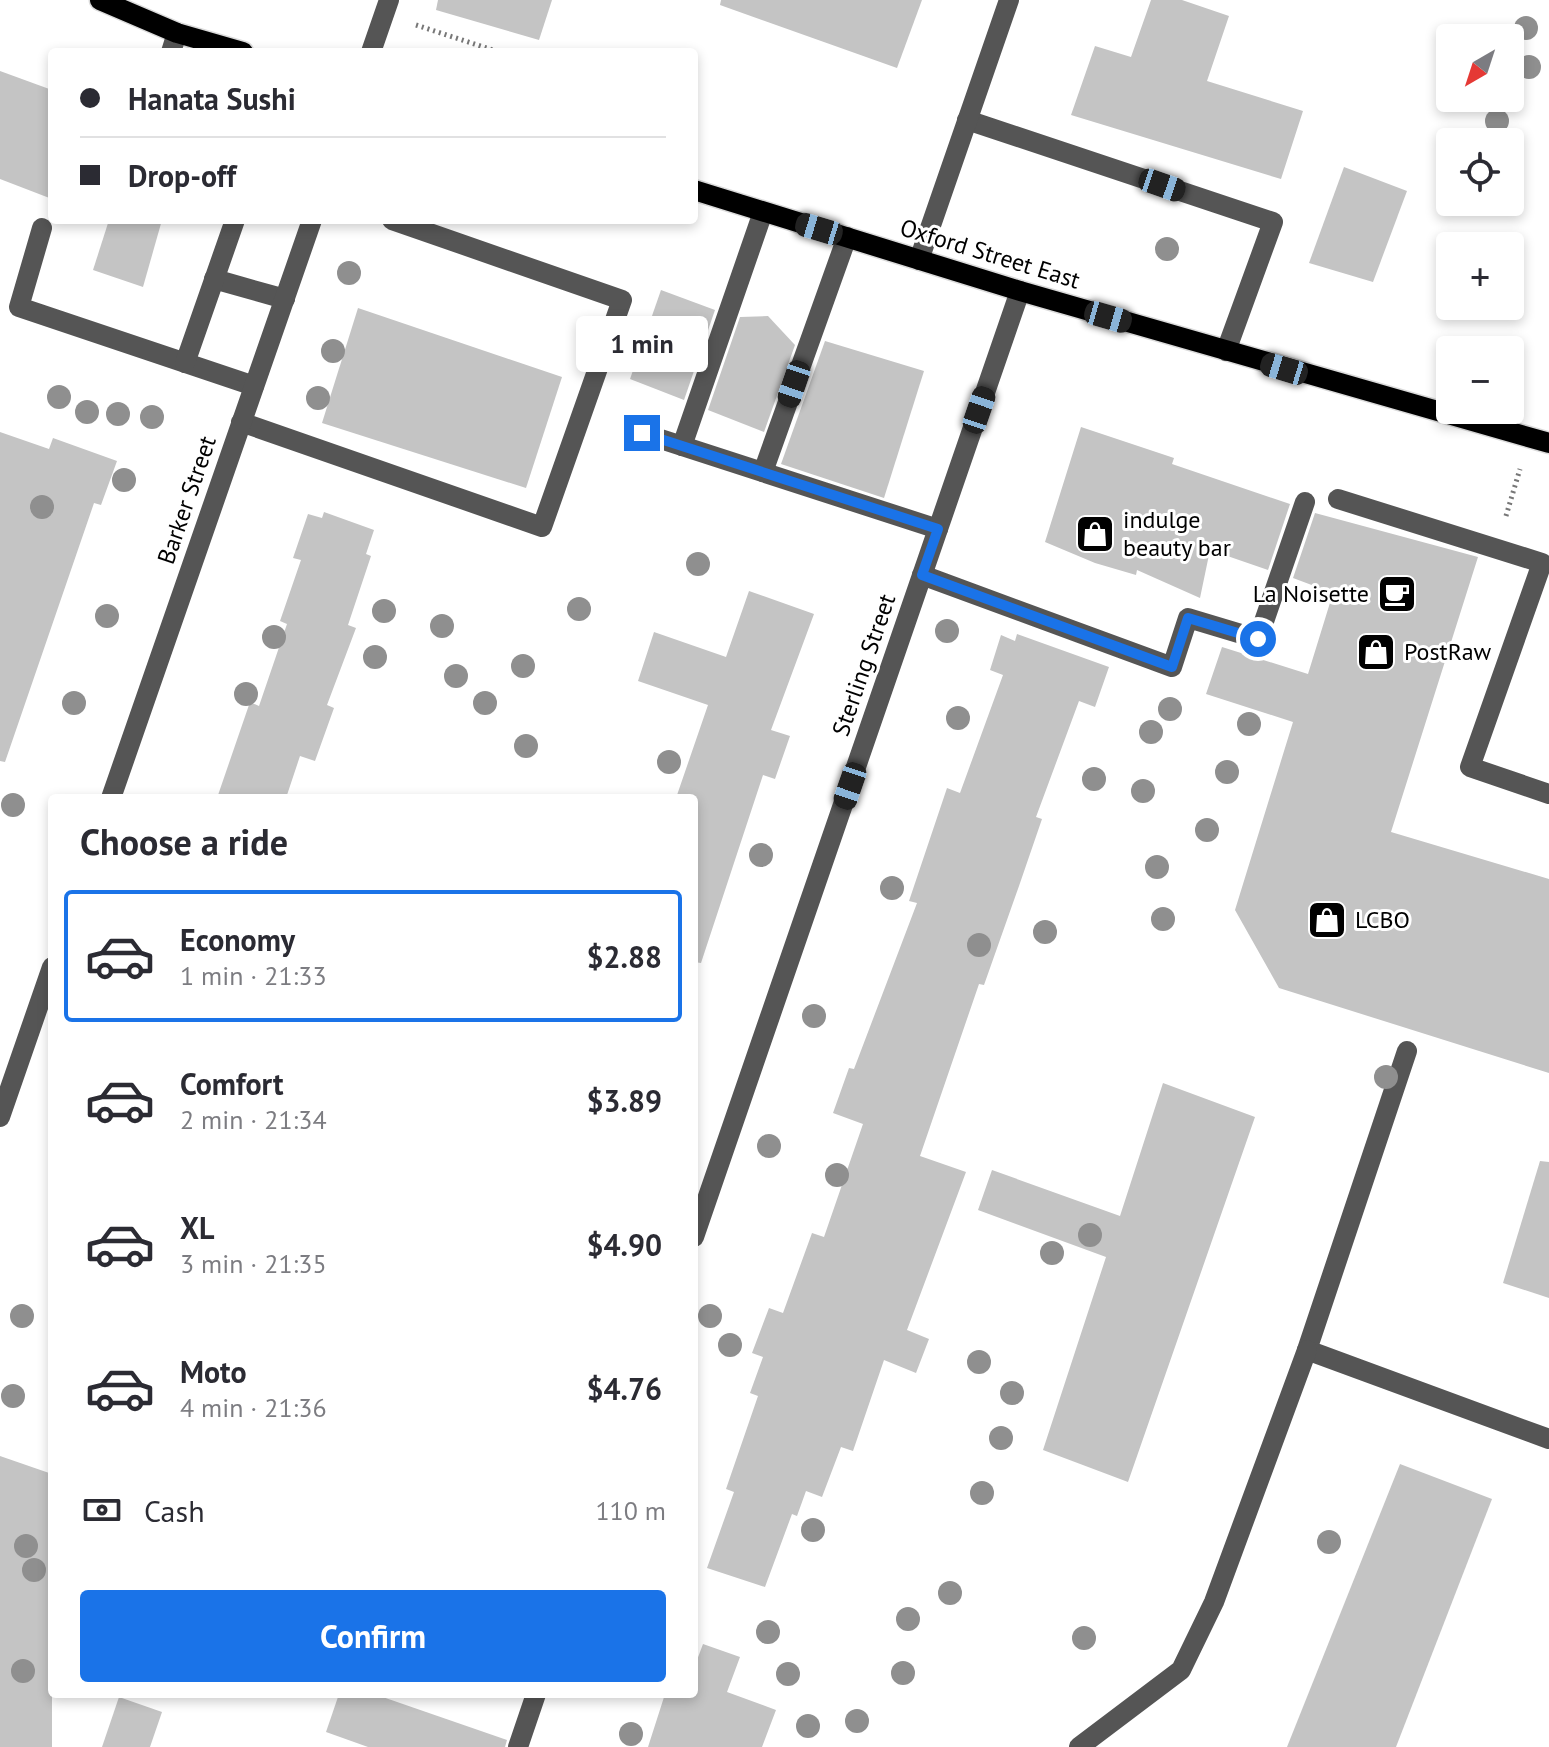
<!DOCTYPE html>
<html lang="en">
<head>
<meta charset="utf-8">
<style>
  :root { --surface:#fff; --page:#f7f7f7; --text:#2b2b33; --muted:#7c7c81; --line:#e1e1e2; --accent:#1a73e8 }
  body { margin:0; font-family:"PT Sans",sans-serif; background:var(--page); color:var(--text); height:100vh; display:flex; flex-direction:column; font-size:30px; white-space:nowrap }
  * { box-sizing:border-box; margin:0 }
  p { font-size:26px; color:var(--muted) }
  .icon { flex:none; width:44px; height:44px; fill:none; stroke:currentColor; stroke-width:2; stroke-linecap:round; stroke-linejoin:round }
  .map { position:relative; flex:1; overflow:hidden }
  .details { position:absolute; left:48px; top:794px; width:650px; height:904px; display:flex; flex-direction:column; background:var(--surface); border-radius:8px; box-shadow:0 4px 12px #0003 }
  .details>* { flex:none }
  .hud { position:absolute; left:48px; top:48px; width:650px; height:176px; border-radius:8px; box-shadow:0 4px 12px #0003; display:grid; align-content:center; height:176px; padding:0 32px; background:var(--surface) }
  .needle { width:52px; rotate:219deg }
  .buttons { position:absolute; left:1436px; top:24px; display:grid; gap:16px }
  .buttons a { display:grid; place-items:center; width:88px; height:88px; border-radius:8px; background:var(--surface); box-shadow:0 4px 12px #0003; font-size:40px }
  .end { position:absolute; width:36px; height:36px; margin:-18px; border:10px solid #1a73e8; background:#fff; box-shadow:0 0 0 4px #fff }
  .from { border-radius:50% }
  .bubble { position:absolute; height:56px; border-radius:8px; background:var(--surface); box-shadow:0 4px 12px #0003; font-size:26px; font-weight:600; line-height:56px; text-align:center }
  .car { position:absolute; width:24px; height:48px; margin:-24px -12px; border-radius:10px; box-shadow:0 0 6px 2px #0007; background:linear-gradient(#222 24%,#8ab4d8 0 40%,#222 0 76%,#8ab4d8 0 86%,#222 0) }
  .hud b { display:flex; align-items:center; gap:28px; height:76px; font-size:30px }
  .hud b+b { border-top:2px solid var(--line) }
  .hud i { width:20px; height:20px; background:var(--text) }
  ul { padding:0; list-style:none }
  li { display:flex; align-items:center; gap:24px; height:132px; margin:0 16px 12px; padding:0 16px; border:4px solid transparent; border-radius:8px }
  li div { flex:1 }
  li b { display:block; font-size:30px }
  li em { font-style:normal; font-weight:600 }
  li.on { border-color:var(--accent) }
  li>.icon { width:72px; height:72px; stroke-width:1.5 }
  h2 { padding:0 32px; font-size:36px; line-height:96px }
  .pay { display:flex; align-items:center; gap:20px; height:88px; padding:0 32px; font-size:30px }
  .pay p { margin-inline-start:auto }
  .primary-button { display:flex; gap:16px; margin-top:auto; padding:16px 32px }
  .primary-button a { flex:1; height:92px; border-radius:8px; background:var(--accent); color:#fff; font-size:32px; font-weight:600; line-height:92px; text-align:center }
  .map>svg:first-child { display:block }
  .building { fill:#c4c4c4 }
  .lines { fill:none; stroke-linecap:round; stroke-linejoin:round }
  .major-casing { stroke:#dbdbdb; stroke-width:23 }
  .path { stroke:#777; stroke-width:5; stroke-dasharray:2 4; stroke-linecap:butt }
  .minor { stroke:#555; stroke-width:20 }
  .major { stroke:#000; stroke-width:20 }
  .tree { fill:#8f8f8f }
  .route { stroke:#1a73e8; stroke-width:10 }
  .labels { text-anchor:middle; stroke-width:6; stroke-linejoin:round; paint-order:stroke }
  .street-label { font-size:24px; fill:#000; stroke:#fff }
  .poi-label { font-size:24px; fill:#000; stroke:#fff; text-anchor:start }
</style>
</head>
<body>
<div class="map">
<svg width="1549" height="1747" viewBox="0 0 1549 1747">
  <rect width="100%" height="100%" fill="#fff"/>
  <g class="building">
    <path d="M438,0h114l-13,40 -103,-30z"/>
    <path d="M721,0h201l-25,68 -177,-63z"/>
    <path d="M1151,0h31l47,16 -22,65 96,30 -22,68 -210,-64 24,-69 36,11z"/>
    <path d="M0,71l52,19v109l-52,-20z"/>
    <path d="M1344,167l63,24 -34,91 -64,-19z"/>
    <path d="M109,220h53l-19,67 -50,-17z"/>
    <path d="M661,290l54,20 -31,90 -54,-21z"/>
    <path d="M358,308l204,69 -36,111 -204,-65z"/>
    <path d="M768,316l27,29 -31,87 -56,-22 32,-93z"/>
    <path d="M825,341l99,30 -40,127 -103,-34z"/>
    <path d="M1081,427l93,31 -2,6 118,40 -22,66 -58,-20 -10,48 -63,-28 -1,5 -41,-12 -50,-21z"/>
    <path d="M0,432l49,17 4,-11 64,23 -16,44 -7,-2 -89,259 -5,-1z"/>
    <path d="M324,512l50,18 -8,24 5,2 -23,69 8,3 -29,77 7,3 -19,53 -15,-5 -14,42h-69l33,-96 9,4 28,-82 -7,-3 21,-61 -8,-2 15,-44 14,4z"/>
    <path d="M1315,513l163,44 -87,275 158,47v194l-270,-85 -44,-78 58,-188 -87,-28 16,-47 86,27 25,-81 -40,-15z"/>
    <path d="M749,591l65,23 -43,116 19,6 -15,43 -12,-4 -62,188 -7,-1v-164h-18l32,-93 -70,-24 16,-49 72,25z"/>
    <path d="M1017,634l92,33 -14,40 -16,-6 -43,116 6,2 -23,67 -35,99 -5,-1 -59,172 46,16 -59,158 22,9 -13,34 -32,-13 -31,91 -12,-4 -19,50 -16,-6 -9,25 -5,-2 -27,73 -58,-19 27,-76 -8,-3 32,-93 -8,-3 13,-36 -11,-4 17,-45 14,5 29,-80 12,4 39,-113 -30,-11 16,-45 5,1 63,-166 -8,-2 38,-113 13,5 43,-118 -13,-5 11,-35 14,6z"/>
    <path d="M1163,1083l92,34 -127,365 -85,-32 63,-193 -128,-47 14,-40 128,46z"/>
    <path d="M1540,1161l9,1v136l-46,-15z"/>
    <path d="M0,1456l52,18v273h-52z"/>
    <path d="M1400,1464l92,35 -96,248h-109z"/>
    <path d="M703,1644l37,13 -13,35 49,18 -14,37h-114l17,-53h29v-26z"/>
    <path d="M339,1694h35l133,46 -2,7h-137l-42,-15z"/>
    <path d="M119,1697l43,15 -12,35h-48z"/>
  </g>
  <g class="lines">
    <g class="major-casing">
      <g id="major">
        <path d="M100,0l77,33 66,19"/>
        <path d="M694,190l326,101 529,152"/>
      </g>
    </g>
    <g class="path">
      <path d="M416,25l83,27"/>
      <path d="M1506,516l14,-47"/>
    </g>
    <g class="minor">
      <path d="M171,52l6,-19"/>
      <path d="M371,52l18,-52"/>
      <path d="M967,120l306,102 -47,129"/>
      <path d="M42,228l-23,79 235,79"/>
      <path d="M919,260l90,-260"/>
      <path d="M214,279l71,20"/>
      <path d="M185,363l50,-143"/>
      <path d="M241,422l301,105 80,-227 -230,-80"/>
      <path d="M642,433l296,96"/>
      <path d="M682,446l81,-234"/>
      <path d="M763,472l84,-235"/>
      <path d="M1338,499l204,64 -72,204 79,27"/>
      <path d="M922,575l250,92 16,-49 70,21 47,-137"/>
      <path d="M111,798l201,-578"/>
      <path d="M1407,1051l-100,299 242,89"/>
      <path d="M0,1117l52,-150"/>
      <path d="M694,1237l326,-946"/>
      <path d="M518,1747l18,-53"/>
      <path d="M1079,1747l102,-77 33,-68 93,-252"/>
    </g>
    <use href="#major" class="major"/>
  </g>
  <g class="tree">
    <circle cx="1526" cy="28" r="12"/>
    <circle cx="1529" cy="67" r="12"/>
    <circle cx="1497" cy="121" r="12"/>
    <circle cx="1167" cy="249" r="12"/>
    <circle cx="349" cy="273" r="12"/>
    <circle cx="333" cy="351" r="12"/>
    <circle cx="59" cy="397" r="12"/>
    <circle cx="318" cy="398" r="12"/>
    <circle cx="87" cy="412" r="12"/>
    <circle cx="118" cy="414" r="12"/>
    <circle cx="152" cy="417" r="12"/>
    <circle cx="124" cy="480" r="12"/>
    <circle cx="42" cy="507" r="12"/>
    <circle cx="698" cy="564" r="12"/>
    <circle cx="579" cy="609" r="12"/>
    <circle cx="384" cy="611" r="12"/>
    <circle cx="107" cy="616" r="12"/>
    <circle cx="442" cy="626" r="12"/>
    <circle cx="947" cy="631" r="12"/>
    <circle cx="274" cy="637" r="12"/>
    <circle cx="375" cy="657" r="12"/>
    <circle cx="523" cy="666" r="12"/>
    <circle cx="456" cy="676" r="12"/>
    <circle cx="246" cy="694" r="12"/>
    <circle cx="74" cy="703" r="12"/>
    <circle cx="485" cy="703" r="12"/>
    <circle cx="1170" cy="709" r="12"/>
    <circle cx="958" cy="718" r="12"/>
    <circle cx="1249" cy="724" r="12"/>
    <circle cx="1151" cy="732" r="12"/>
    <circle cx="526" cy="746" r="12"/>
    <circle cx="669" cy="762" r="12"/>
    <circle cx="1227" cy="772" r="12"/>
    <circle cx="1094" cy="779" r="12"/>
    <circle cx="1143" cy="791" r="12"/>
    <circle cx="13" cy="805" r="12"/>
    <circle cx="1207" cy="830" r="12"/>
    <circle cx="761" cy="855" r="12"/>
    <circle cx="1157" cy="867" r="12"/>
    <circle cx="892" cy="888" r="12"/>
    <circle cx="1163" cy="919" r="12"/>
    <circle cx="1045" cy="932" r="12"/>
    <circle cx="979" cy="945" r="12"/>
    <circle cx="814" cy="1016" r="12"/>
    <circle cx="1386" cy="1077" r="12"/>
    <circle cx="769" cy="1146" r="12"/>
    <circle cx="837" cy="1175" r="12"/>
    <circle cx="1090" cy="1235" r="12"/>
    <circle cx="1052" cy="1253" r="12"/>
    <circle cx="22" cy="1316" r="12"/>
    <circle cx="710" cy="1316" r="12"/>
    <circle cx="730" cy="1345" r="12"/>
    <circle cx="979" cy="1362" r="12"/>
    <circle cx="1012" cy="1393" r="12"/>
    <circle cx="13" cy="1396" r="12"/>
    <circle cx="1001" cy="1438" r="12"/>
    <circle cx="982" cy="1493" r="12"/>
    <circle cx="813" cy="1530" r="12"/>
    <circle cx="1329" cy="1542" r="12"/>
    <circle cx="26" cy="1546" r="12"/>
    <circle cx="34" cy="1570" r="12"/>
    <circle cx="950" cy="1593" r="12"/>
    <circle cx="908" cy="1619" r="12"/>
    <circle cx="768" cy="1632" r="12"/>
    <circle cx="1084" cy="1638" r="12"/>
    <circle cx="23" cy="1671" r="12"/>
    <circle cx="903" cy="1673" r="12"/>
    <circle cx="788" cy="1674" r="12"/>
    <circle cx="857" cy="1721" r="12"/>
    <circle cx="808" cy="1726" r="12"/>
    <circle cx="631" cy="1734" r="12"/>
  </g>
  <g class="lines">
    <path class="route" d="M642,433l296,96 -16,46 250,92 16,-49 70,21"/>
  </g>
  <defs>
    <g id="shop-square" transform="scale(2)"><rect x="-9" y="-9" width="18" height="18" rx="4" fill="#000" stroke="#fff"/><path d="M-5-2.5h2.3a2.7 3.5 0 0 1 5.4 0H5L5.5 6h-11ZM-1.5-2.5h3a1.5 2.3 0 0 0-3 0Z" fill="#fff"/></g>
    <g id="cafe-square" transform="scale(2)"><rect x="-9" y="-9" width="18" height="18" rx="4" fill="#000" stroke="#fff"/><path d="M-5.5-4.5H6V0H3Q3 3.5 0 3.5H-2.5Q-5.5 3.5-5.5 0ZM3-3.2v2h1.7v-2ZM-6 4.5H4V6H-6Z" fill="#fff"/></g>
  </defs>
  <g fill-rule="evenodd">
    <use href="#shop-square" x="1095" y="534"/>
    <use href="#cafe-square" x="1397" y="594"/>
    <use href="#shop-square" x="1376" y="652"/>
    <use href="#shop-square" x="1327" y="920"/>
  </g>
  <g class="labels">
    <g class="street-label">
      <text transform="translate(990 254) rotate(17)" y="8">Oxford Street East</text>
      <text transform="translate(187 500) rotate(-71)" y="8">Barker Street</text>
      <text transform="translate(864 665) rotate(-71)" y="8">Sterling Street</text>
    </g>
    <g class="poi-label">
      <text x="1123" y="528">indulge<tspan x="1123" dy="28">beauty bar</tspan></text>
      <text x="1369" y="602" text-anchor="end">La Noisette</text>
      <text x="1404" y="660">PostRaw</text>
      <text x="1355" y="928">LCBO</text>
    </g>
  </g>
</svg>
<div class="buttons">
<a><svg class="needle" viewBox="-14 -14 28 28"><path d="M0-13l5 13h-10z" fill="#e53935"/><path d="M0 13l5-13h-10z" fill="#7c7c81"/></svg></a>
<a><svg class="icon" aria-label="locate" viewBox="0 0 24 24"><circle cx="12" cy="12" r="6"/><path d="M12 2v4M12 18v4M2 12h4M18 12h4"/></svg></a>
<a>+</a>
<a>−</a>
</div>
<i class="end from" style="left:1258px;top:639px"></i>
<i class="end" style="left:642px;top:433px"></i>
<div class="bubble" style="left:576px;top:316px;width:132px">1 min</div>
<i class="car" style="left:1162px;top:185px;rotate:109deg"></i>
<i class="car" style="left:819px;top:229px;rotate:287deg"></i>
<i class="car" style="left:1108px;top:317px;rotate:106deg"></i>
<i class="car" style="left:1284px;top:369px;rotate:287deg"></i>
<i class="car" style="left:794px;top:384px;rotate:199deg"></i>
<i class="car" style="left:979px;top:410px;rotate:19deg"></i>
<i class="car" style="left:850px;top:786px;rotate:199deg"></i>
<div class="hud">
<b><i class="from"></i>Hanata Sushi</b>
<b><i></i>Drop-off</b>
</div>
<section class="details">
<h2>Choose a ride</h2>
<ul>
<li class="on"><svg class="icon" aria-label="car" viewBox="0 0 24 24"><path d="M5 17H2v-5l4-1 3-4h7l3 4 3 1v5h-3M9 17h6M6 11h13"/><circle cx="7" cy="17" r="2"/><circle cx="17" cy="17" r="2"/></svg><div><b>Economy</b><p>1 min · 21:33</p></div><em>$2.88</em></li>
<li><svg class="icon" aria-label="car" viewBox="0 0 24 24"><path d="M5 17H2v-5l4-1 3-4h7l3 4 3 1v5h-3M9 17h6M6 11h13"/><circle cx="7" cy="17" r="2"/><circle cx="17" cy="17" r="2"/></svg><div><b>Comfort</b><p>2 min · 21:34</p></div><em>$3.89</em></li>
<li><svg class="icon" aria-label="car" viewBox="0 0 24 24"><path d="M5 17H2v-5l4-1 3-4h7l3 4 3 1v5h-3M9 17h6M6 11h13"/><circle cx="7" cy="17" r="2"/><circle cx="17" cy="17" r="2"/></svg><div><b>XL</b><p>3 min · 21:35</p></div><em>$4.90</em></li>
<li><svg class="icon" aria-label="car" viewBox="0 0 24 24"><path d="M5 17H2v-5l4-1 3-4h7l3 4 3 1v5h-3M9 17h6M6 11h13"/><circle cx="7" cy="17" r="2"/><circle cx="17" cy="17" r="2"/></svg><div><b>Moto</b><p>4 min · 21:36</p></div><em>$4.76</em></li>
</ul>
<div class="pay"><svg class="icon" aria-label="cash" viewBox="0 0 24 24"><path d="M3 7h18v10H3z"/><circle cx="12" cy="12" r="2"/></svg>Cash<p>110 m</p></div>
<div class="primary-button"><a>Confirm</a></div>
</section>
</div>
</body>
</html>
